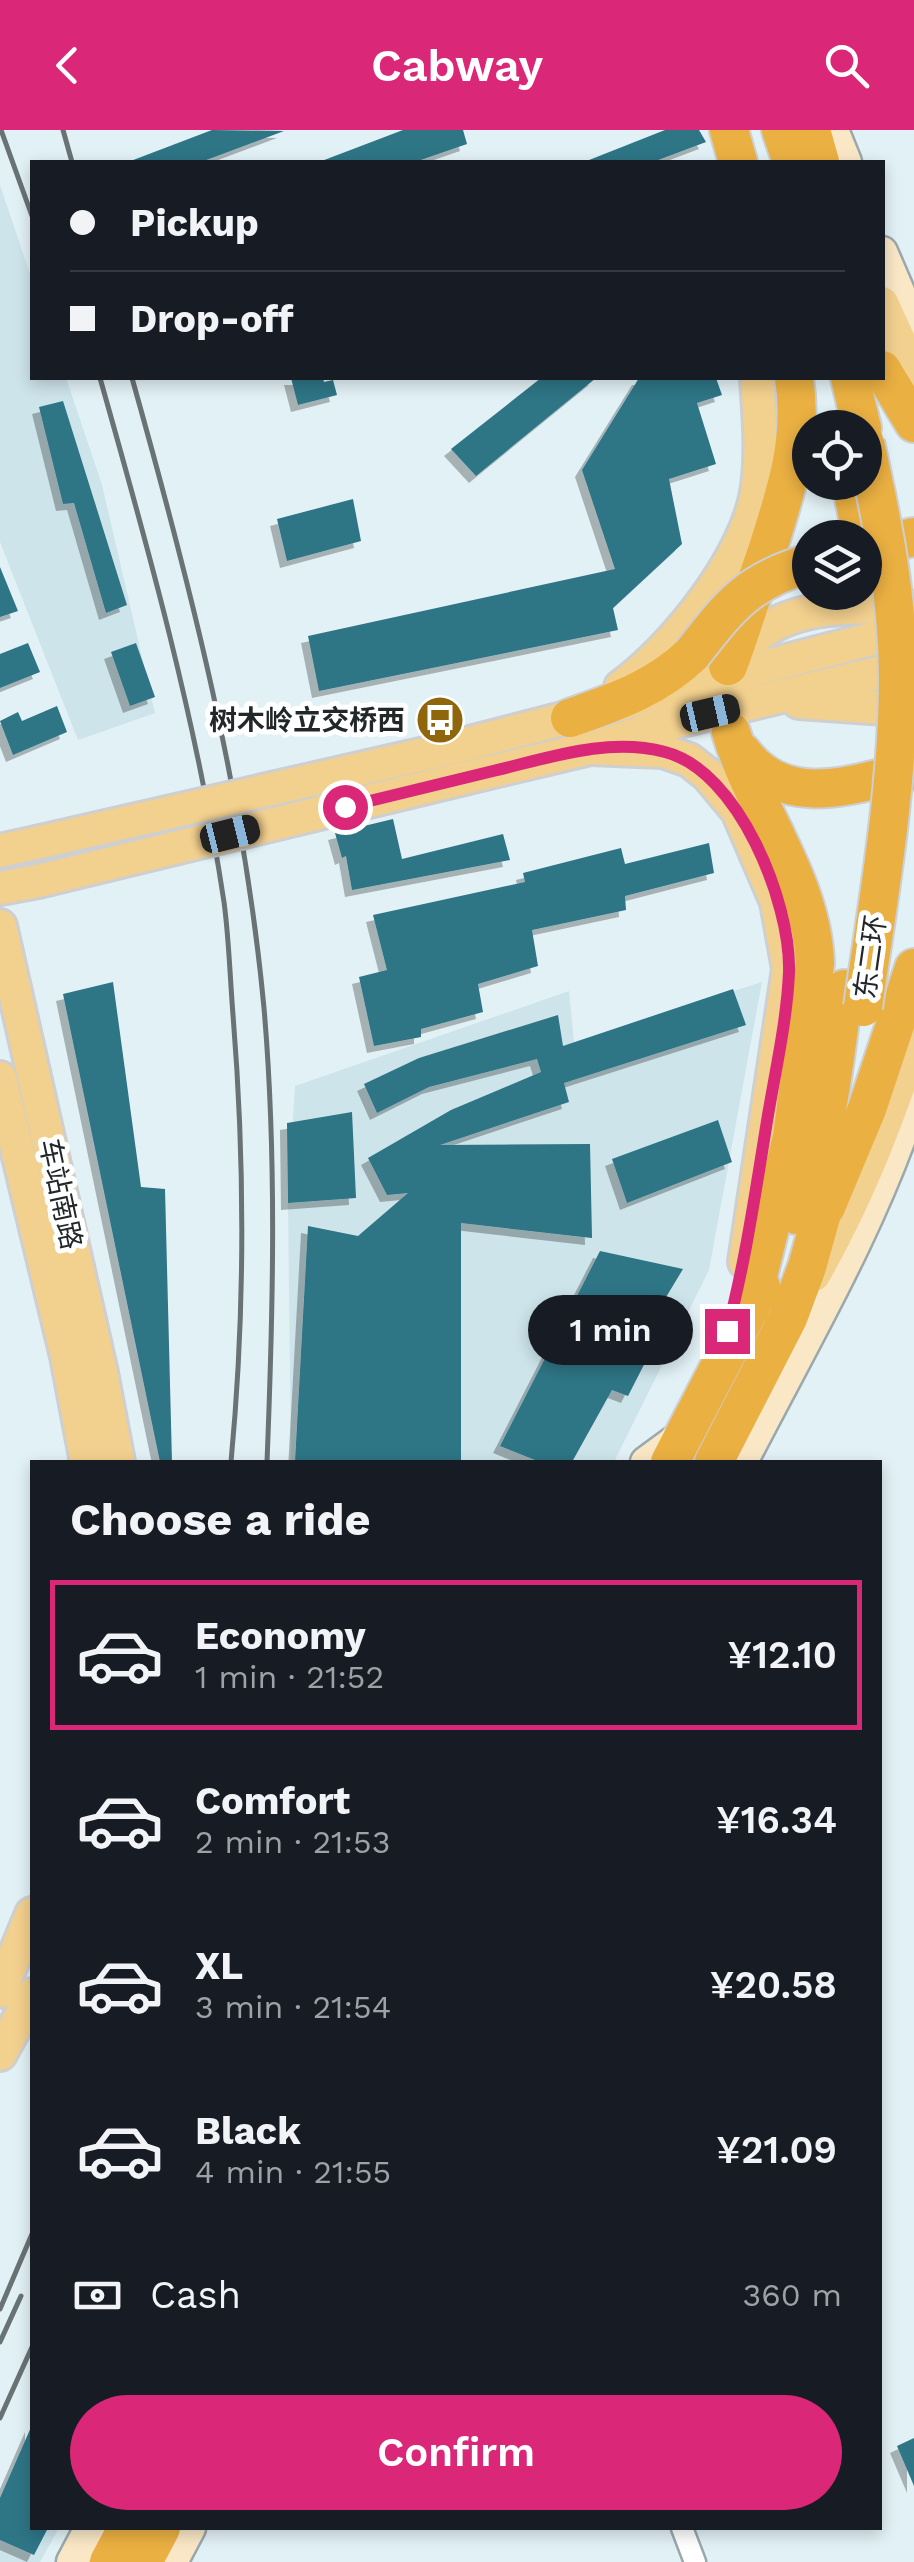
<!DOCTYPE html>
<html lang="en">
<head>
<meta charset="utf-8">
<style>
  :root { --surface:#171b24; --page:#20242c; --text:#f1f3f6; --muted:#9ea1a6; --line:#363941; --accent:#db2777 }
  body { margin:0; font-family:"Work Sans","Noto Sans SC",sans-serif; background:var(--page); color:var(--text); height:100vh; display:flex; flex-direction:column; font-size:38px; white-space:nowrap }
  * { box-sizing:border-box; margin:0 }
  p { font-size:32px; color:var(--muted) }
  .icon { flex:none; width:55px; height:55px; fill:none; stroke:currentColor; stroke-width:2; stroke-linecap:round; stroke-linejoin:round }
  .map { position:relative; flex:1; overflow:hidden }
  .sheet { position:absolute; left:30px; top:1330px; width:852px; height:1070px; display:flex; flex-direction:column; background:var(--surface); border-radius:0px; box-shadow:0 5px 15px #0003 }
  .sheet>* { flex:none }
  .hud { position:absolute; left:30px; top:30px; width:855px; height:220px; border-radius:0px; box-shadow:0 5px 15px #0003; display:grid; align-content:center; height:220px; padding:0 40px; background:var(--surface) }
  .fabs { position:absolute; left:792px; top:280px; display:grid; gap:20px }
  .fabs a { display:grid; place-items:center; width:90px; height:90px; border-radius:50%; background:var(--surface); box-shadow:0 5px 15px #0003; font-size:50px }
  .end { position:absolute; width:45px; height:45px; margin:-22px; border:12px solid #db2777; background:#fff; box-shadow:0 0 0 5px #fff }
  .from { border-radius:50% }
  .bubble { position:absolute; height:70px; border-radius:35px; background:var(--surface); box-shadow:0 5px 15px #0003; font-size:32px; font-weight:600; line-height:70px; text-align:center }
  .car { position:absolute; width:30px; height:60px; margin:-30px -15px; border-radius:12px; box-shadow:0 0 8px 2px #0007; background:linear-gradient(#222 24%,#8ab4d8 0 40%,#222 0 76%,#8ab4d8 0 86%,#222 0) }
  .hud b { display:flex; align-items:center; gap:35px; height:95px; font-size:38px }
  .hud b+b { border-top:2px solid var(--line) }
  .hud i { width:25px; height:25px; background:var(--text) }
  ul { padding:0; list-style:none }
  li { display:flex; align-items:center; gap:30px; height:150px; margin:0 20px 15px; padding:0 20px; border:5px solid transparent; border-radius:0px }
  li div { flex:1 }
  li b { display:block; font-size:38px }
  li em { font-style:normal; font-weight:600 }
  li.on { border-color:var(--accent) }
  li>.icon { width:90px; height:90px; stroke-width:1.5 }
  h2 { padding:0 40px; font-size:45px; line-height:120px }
  .pay { display:flex; align-items:center; gap:25px; height:110px; padding:0 40px; font-size:38px }
  .pay p { margin-inline-start:auto }
  .button { display:flex; gap:20px; margin-top:auto; padding:20px 40px }
  .button a { flex:1; height:115px; border-radius:60px; background:var(--accent); color:#fff; font-size:40px; font-weight:600; line-height:115px; text-align:center }
  header { display:flex; justify-content:space-between; align-items:center; height:130px; padding:0 40px; background:var(--accent); color:#fff; font-size:45px; font-weight:600 }
  .map>svg:first-child { display:block }
  .built { fill:#cde4eb }
  .building { fill:#2d7486; filter:url(#shadow) }
  .lines { fill:none; stroke-linecap:round; stroke-linejoin:round }
  .street-casing { stroke:#9aa8ac; stroke-width:25 }
  .secondary-casing { stroke:#9aa8ac; stroke-width:35 }
  .primary-casing { stroke:#cecfd0; stroke-width:38 }
  .highway-casing { stroke:#cecfd0; stroke-width:42 }
  .street { stroke:#fff; stroke-width:20 }
  .secondary { stroke:#f9e7c6; stroke-width:30 }
  .primary { stroke:#f2d08e; stroke-width:32 }
  .highway { stroke:#eab042; stroke-width:38 }
  .rail { stroke:#697275; stroke-width:5 }
  .primary-bridge-casing { stroke:#cecfd0; stroke-width:38; stroke-linecap:butt }
  .highway-bridge-casing { stroke:#cecfd0; stroke-width:42; stroke-linecap:butt }
  .primary-bridge { stroke:#f2d08e; stroke-width:32 }
  .highway-bridge { stroke:#eab042; stroke-width:38 }
  .route { stroke:#db2777; stroke-width:12 }
  .labels { text-anchor:middle; stroke-width:10; stroke-linejoin:round; paint-order:stroke }
  .poi-label { font-size:28px; font-weight:bold; fill:#222729; stroke:#fff; text-anchor:end }
  .street-label { font-size:28px; fill:#222729; stroke:#fff }
</style>
</head>
<body>
<header><svg class="icon" aria-label="back" viewBox="0 0 24 24"><path d="M15 5l-7 7 7 7"/></svg>Cabway<svg class="icon" aria-label="search" viewBox="0 0 24 24"><circle cx="10" cy="10" r="6"/><path d="M15 15l6 6"/></svg></header>
<div class="map">
<svg width="914" height="2432" viewBox="0 0 914 2432">
  <defs>
    <filter id="shadow"><feDropShadow dx="-7" dy="7" stdDeviation="0" flood-color="#0004"/></filter>
  </defs>
  <rect width="100%" height="100%" fill="#e2f1f6"/>
  <g class="built">
    <path d="M0,55l32,95v98h34l36,107 53,228 -77,27 -78,-198z"/>
    <path d="M762,852l-53,288 -95,192h-323l-3,-259 7,-117 274,-95 5,51z"/>
    <path d="M32,2295v103h27l-19,34h-40v-64z"/>
  </g>
  <g class="building">
    <path d="M212,0l72,1 -83,31h-73z"/>
    <path d="M403,0h60l4,14 -52,18h-96z"/>
    <path d="M665,0h34l7,12 -53,20h-69z"/>
    <path d="M291,248h32l1,4 9,-2 4,15 -39,10z"/>
    <path d="M541,248h55l-120,98 -25,-27z"/>
    <path d="M639,248h77l6,17 -25,8 19,61 -47,15 13,65 -69,64 5,22 -299,61 -11,-55 307,-67 -33,-99z"/>
    <path d="M63,271l64,204 -21,8 -32,-110 -11,1 -24,-97z"/>
    <path d="M353,369l8,42 -74,20 -10,-42z"/>
    <path d="M0,437l18,44 -18,6z"/>
    <path d="M28,513l12,29 -40,16v-34z"/>
    <path d="M136,513l19,54 -25,9 -19,-54z"/>
    <path d="M57,576l10,26 -54,23 -13,-34 18,-9 4,9z"/>
    <path d="M393,689l9,40 101,-25 7,26 -158,30 -6,-34 -4,2 -7,-25z"/>
    <path d="M709,713l5,30 -89,23 1,14 -94,20 6,36 -60,18 5,28 -62,17v8l-47,9 -15,-69 28,-7 -14,-55 152,-33 -2,-9 98,-25 4,16z"/>
    <path d="M113,852l28,205 24,2 7,273h-12l-97,-468z"/>
    <path d="M733,859l13,36 -182,58 5,19 -129,43 150,-1 2,94 -131,-15v239h-166l13,-236 50,10 50,-43 -21,2 -19,-37 83,-48 90,-38 -4,-13 -108,28 -52,26 -13,-29 55,-26 139,-43 5,31z"/>
    <path d="M352,982l4,86 -68,5 -1,-80z"/>
    <path d="M718,990l14,42 -105,41 -15,-44z"/>
    <path d="M600,1121l83,18 -44,73 13,7 -24,47 -16,-6 -40,72h-32l-40,-16z"/>
    <path d="M32,2295v103h16l-14,27 -34,-15v-42z"/>
    <path d="M914,2308v48l-17,-40z"/>
  </g>
  <g class="lines">
    <g class="street-casing">
      <path id="street" d="M682,2398l13,34"/>
    </g>
    <g class="secondary-casing">
      <g id="secondary">
        <path d="M833,0l13,32"/>
        <path d="M882,122l32,74"/>
        <path d="M646,1332l38,-28"/>
        <path d="M742,1332c61,-119 131,-236 172,-364"/>
        <path d="M72,2432l18,-34"/>
        <path d="M172,2432l18,-34"/>
      </g>
    </g>
    <g class="primary-casing">
      <g id="primary">
        <path d="M882,173l32,70"/>
        <path d="M732,532c44,-62 113,-55 182,-54"/>
        <path d="M621,557c54,-39 129,-133 137,-201 5,-36 1,-73 -1,-108"/>
        <path d="M799,572l115,8"/>
        <path d="M451,618l463,-120"/>
        <path d="M590,618l73,3 26,9 19,15 30,36 39,91 12,67 -44,293"/>
        <path d="M460,649l130,-31 92,-28 232,-56"/>
        <path d="M0,721l36,-8"/>
        <path d="M0,758l38,-7"/>
        <path d="M0,796l101,447 17,89"/>
        <path d="M0,948l67,278 20,106"/>
        <path d="M814,1145c43,-75 73,-152 100,-234"/>
        <path d="M0,1861l32,-77"/>
        <path d="M0,1924l32,-59"/>
      </g>
    </g>
    <g class="highway-casing">
      <g id="highway">
        <path d="M729,0l9,32"/>
        <path d="M781,0l11,32"/>
        <path d="M811,0l9,32"/>
        <path d="M882,240l32,53"/>
        <path d="M850,248l12,50"/>
        <path d="M851,352l11,56"/>
        <path d="M865,418l49,-11"/>
        <path d="M728,536c14,-37 25,-75 38,-112 19,-59 38,-114 28,-176"/>
        <path d="M570,588c45,-16 87,-30 122,-64"/>
        <path d="M731,602c23,78 81,148 84,231l-23,174 -42,172"/>
        <path d="M742,622c44,59 112,32 172,18"/>
        <path d="M826,1077l41,-98 47,-141"/>
        <path d="M796,1085c31,-69 38,-152 48,-226"/>
        <path d="M670,1332l91,-175"/>
        <path d="M714,1332l74,-144 19,-51 24,-86"/>
        <path d="M109,2432l18,-34"/>
        <path d="M143,2432l18,-34"/>
      </g>
    </g>
    <use href="#street" class="street"/>
    <use href="#secondary" class="secondary"/>
    <use href="#primary" class="primary"/>
    <use href="#highway" class="highway"/>
    <g class="rail">
      <path d="M1,0l31,86"/>
      <path d="M63,0l9,32"/>
      <path d="M100,248c49,173 97,345 124,524 5,37 6,76 9,113 12,148 12,299 -2,447"/>
      <path d="M132,248c58,206 112,416 132,630 13,151 9,303 3,454"/>
      <path d="M0,2179l32,-75"/>
      <path d="M0,2212l21,-46"/>
      <path d="M0,2288l32,-71"/>
    </g>
    <g class="primary-bridge-casing">
      <g id="primary-bridge">
        <path d="M36,713l415,-95"/>
        <path d="M38,751l422,-102"/>
      </g>
    </g>
    <g class="highway-bridge-casing">
      <g id="highway-bridge">
        <path d="M692,524c38,-49 56,-73 118,-91"/>
        <path d="M863,877c15,-106 34,-213 35,-321 1,-82 -15,-163 -33,-243"/>
      </g>
    </g>
    <use href="#primary-bridge" class="primary-bridge"/>
    <use href="#highway-bridge" class="highway-bridge"/>
  </g>
  <g class="lines">
    <path class="route" d="M345,677c49,-12 99,-24 148,-36 56,-13 114,-34 172,-19 73,18 126,150 124,220 -2,47 -13,96 -21,143 -12,73 -22,145 -41,216"/>
  </g>
  <defs>
    <g id="bus-disc" transform="scale(2.5)"><circle r="9.5" fill="#8f660c" stroke="#fff"/><path d="M-5-6H5V4H4V6H2V4H-2V6H-4V4H-5ZM-3.5-4V0h7V-4ZM-3.5 1.2v1.5H-2V1.2ZM2 1.2v1.5H3.5V1.2Z" fill="#fff"/></g>
  </defs>
  <g fill-rule="evenodd">
    <use href="#bus-disc" x="440" y="590"/>
  </g>
  <g class="labels">
    <g class="poi-label">
      <text x="405" y="600">树木岭立交桥西</text>
    </g>
    <g class="street-label">
      <text transform="translate(870 827) rotate(-82)" y="10">东二环</text>
      <text transform="translate(61 1064) rotate(78)" y="10">车站南路</text>
    </g>
  </g>
</svg>
<div class="fabs">
<a><svg class="icon" aria-label="locate" viewBox="0 0 24 24"><circle cx="12" cy="12" r="6"/><path d="M12 2v4M12 18v4M2 12h4M18 12h4"/></svg></a>
<a><svg class="icon" aria-label="layers" viewBox="0 0 24 24"><path d="M12 4l9 5-9 5-9-5zM3 14l9 5 9-5"/></svg></a>
</div>
<i class="end from" style="left:345px;top:677px"></i>
<i class="end" style="left:727px;top:1201px"></i>
<div class="bubble" style="left:528px;top:1165px;width:165px">1 min</div>
<i class="car" style="left:710px;top:583px;rotate:77deg"></i>
<i class="car" style="left:230px;top:704px;rotate:76deg"></i>
<div class="hud">
<b><i class="from"></i>Pickup</b>
<b><i></i>Drop-off</b>
</div>
<section class="sheet">
<h2>Choose a ride</h2>
<ul>
<li class="on"><svg class="icon" aria-label="car" viewBox="0 0 24 24"><path d="M5 17H2v-5l4-1 3-4h7l3 4 3 1v5h-3M9 17h6M6 11h13"/><circle cx="7" cy="17" r="2"/><circle cx="17" cy="17" r="2"/></svg><div><b>Economy</b><p>1 min · 21:52</p></div><em>¥12.10</em></li>
<li><svg class="icon" aria-label="car" viewBox="0 0 24 24"><path d="M5 17H2v-5l4-1 3-4h7l3 4 3 1v5h-3M9 17h6M6 11h13"/><circle cx="7" cy="17" r="2"/><circle cx="17" cy="17" r="2"/></svg><div><b>Comfort</b><p>2 min · 21:53</p></div><em>¥16.34</em></li>
<li><svg class="icon" aria-label="car" viewBox="0 0 24 24"><path d="M5 17H2v-5l4-1 3-4h7l3 4 3 1v5h-3M9 17h6M6 11h13"/><circle cx="7" cy="17" r="2"/><circle cx="17" cy="17" r="2"/></svg><div><b>XL</b><p>3 min · 21:54</p></div><em>¥20.58</em></li>
<li><svg class="icon" aria-label="car" viewBox="0 0 24 24"><path d="M5 17H2v-5l4-1 3-4h7l3 4 3 1v5h-3M9 17h6M6 11h13"/><circle cx="7" cy="17" r="2"/><circle cx="17" cy="17" r="2"/></svg><div><b>Black</b><p>4 min · 21:55</p></div><em>¥21.09</em></li>
</ul>
<div class="pay"><svg class="icon" aria-label="cash" viewBox="0 0 24 24"><path d="M3 7h18v10H3z"/><circle cx="12" cy="12" r="2"/></svg>Cash<p>360 m</p></div>
<div class="button"><a>Confirm</a></div>
</section>
</div>
</body>
</html>
